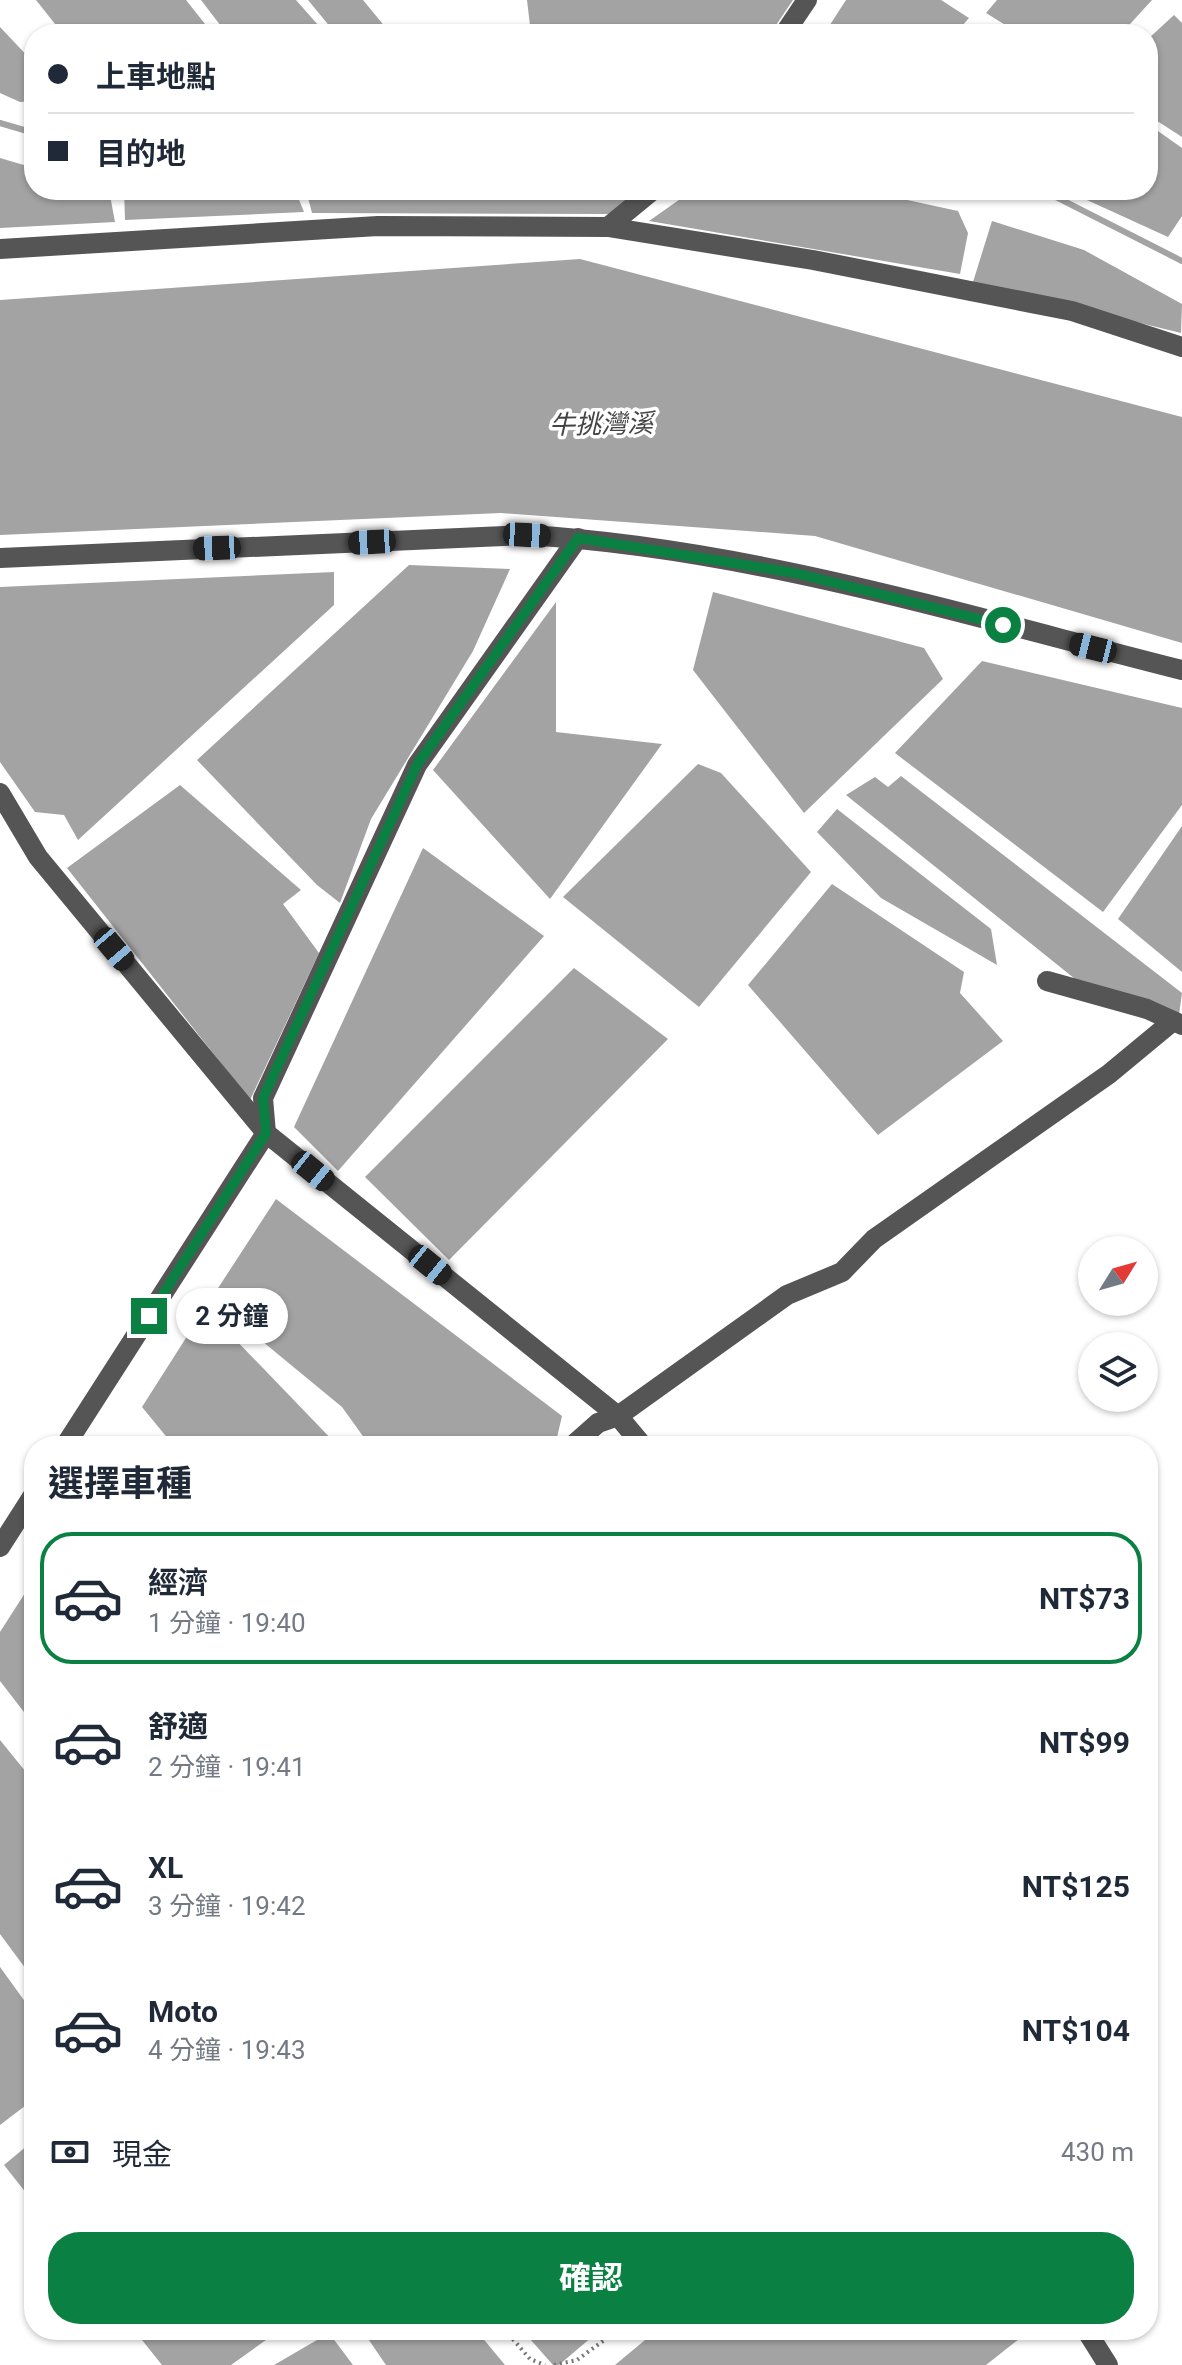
<!DOCTYPE html>
<html lang="zh-TW">
<head>
<meta charset="utf-8">
<style>
  :root { --surface:#fff; --page:#f6f6f7; --text:#1f2937; --muted:#747a83; --line:#e0e1e3; --accent:#0b8043 }
  body { margin:0; font-family:Roboto,"Noto Sans TC",sans-serif; background:var(--page); color:var(--text); height:100vh; display:flex; flex-direction:column; font-size:30px; white-space:nowrap }
  * { box-sizing:border-box; margin:0 }
  p { font-size:26px; color:var(--muted) }
  .icon { flex:none; width:44px; height:44px; fill:none; stroke:currentColor; stroke-width:2; stroke-linecap:round; stroke-linejoin:round }
  .map { position:relative; flex:1; overflow:hidden }
  .sheet { position:absolute; left:24px; top:1436px; width:1134px; height:904px; display:flex; flex-direction:column; background:var(--surface); border-radius:32px; box-shadow:0 2px 6px #0004 }
  .sheet>* { flex:none }
  .guide { position:absolute; left:24px; top:24px; width:1134px; height:176px; border-radius:32px; box-shadow:0 2px 6px #0004; display:grid; align-content:center; height:176px; padding:0 24px; background:var(--surface) }
  .needle { width:52px; rotate:53deg }
  .controls { position:absolute; left:1078px; top:1236px; display:grid; gap:16px }
  .controls a { display:grid; place-items:center; width:80px; height:80px; border-radius:50%; background:var(--surface); box-shadow:0 2px 6px #0004; font-size:40px }
  .end { position:absolute; width:36px; height:36px; margin:-18px; border:10px solid #0b8043; background:#fff; box-shadow:0 0 0 4px #fff }
  .from { border-radius:50% }
  .bubble { position:absolute; height:56px; border-radius:28px; background:var(--surface); box-shadow:0 2px 6px #0004; font-size:26px; font-weight:700; line-height:56px; text-align:center }
  .car { position:absolute; width:24px; height:48px; margin:-24px -12px; border-radius:10px; box-shadow:0 0 6px 2px #0007; background:linear-gradient(#222 24%,#8ab4d8 0 40%,#222 0 76%,#8ab4d8 0 86%,#222 0) }
  .guide b { display:flex; align-items:center; gap:28px; height:76px; font-size:30px }
  .guide b+b { border-top:2px solid var(--line) }
  .guide i { width:20px; height:20px; background:var(--text) }
  ul { padding:0; list-style:none }
  li { display:flex; align-items:center; gap:24px; height:132px; margin:0 16px 12px; padding:0 8px; border:4px solid transparent; border-radius:32px }
  li div { flex:1 }
  li b { display:block; font-size:30px }
  li em { font-style:normal; font-weight:700 }
  li.on { border-color:var(--accent) }
  li>.icon { width:72px; height:72px; stroke-width:1.5 }
  h2 { padding:0 24px; font-size:36px; line-height:96px }
  .pay { display:flex; align-items:center; gap:20px; height:88px; padding:0 24px; font-size:30px }
  .pay p { margin-inline-start:auto }
  .primary-button { display:flex; gap:16px; margin-top:auto; padding:16px 24px }
  .primary-button a { flex:1; height:92px; border-radius:32px; background:var(--accent); color:#fff; font-size:32px; font-weight:700; line-height:92px; text-align:center }
  .map>svg:first-child { display:block }
  .water { fill:#a3a3a3 }
  .lines { fill:none; stroke-linecap:round; stroke-linejoin:round }
  .stream { stroke:#a3a3a3; stroke-width:6 }
  .path { stroke:#777; stroke-width:4; stroke-dasharray:2 4; stroke-linecap:butt }
  .minor { stroke:#555; stroke-width:20 }
  .route { stroke:#0b8043; stroke-width:10 }
  .labels { text-anchor:middle; stroke-width:7; stroke-linejoin:round; paint-order:stroke }
  .water-label { font-size:26px; font-style:italic; fill:#444; stroke:#fff }
</style>
</head>
<body>
<div class="map">
<svg width="1182" height="2365" viewBox="0 0 1182 2365">
  <rect width="100%" height="100%" fill="#fff"/>
  <g class="water">
    <path d="M36,0h150l27,34h-150z"/>
    <path d="M201,0h95l30,34h-99z"/>
    <path d="M308,0h55l28,34h-55z"/>
    <path d="M527,0h266l-23,34 -45,-10 -19,10h-175z"/>
    <path d="M846,0h95l28,18 -14,16h-131z"/>
    <path d="M997,0h155l-31,34h-101l-34,-21z"/>
    <path d="M1174,15l8,8v114l-34,-22v-76z"/>
    <path d="M0,27l34,36v38l-14,1 -20,-9z"/>
    <path d="M1148,124l34,24v68l-14,21 -103,-47h83z"/>
    <path d="M0,158l34,10v22h75l6,32 -115,6z"/>
    <path d="M124,190h171l9,22 -179,8z"/>
    <path d="M306,190h334l-28,24 -300,-1z"/>
    <path d="M693,190h168l97,21 10,22 -8,41 -311,-53z"/>
    <path d="M992,221l92,29 98,54 -1,29 -208,-51z"/>
    <path d="M580,259l602,158v226l-367,-107 -314,-23 -501,22v-235z"/>
    <path d="M409,565l101,4 -37,82 -102,168 -31,84 -23,-18 -120,-125z"/>
    <path d="M334,572v33l-256,235 -14,-25 -29,-3 -35,-50v-175z"/>
    <path d="M713,592l211,56 19,31 -139,134 -111,-143z"/>
    <path d="M556,602v130l106,12 -112,155 -117,-129z"/>
    <path d="M982,661l200,47v97l-79,107 -208,-159z"/>
    <path d="M698,764l23,9 90,99 -112,135 -136,-110z"/>
    <path d="M901,776l281,217 -3,22 -94,-28 -239,-192 29,-18 13,10z"/>
    <path d="M180,785l121,105 -18,14 36,49 -69,147 -183,-232z"/>
    <path d="M837,809l154,120 6,36 -116,-67 -64,-66z"/>
    <path d="M1182,826v146l-64,-53z"/>
    <path d="M423,848l121,88 -206,235 -44,-44z"/>
    <path d="M832,884l132,88 -4,21 43,48 -125,94 -130,-150z"/>
    <path d="M574,968l94,71 -219,221 -84,-83z"/>
    <path d="M276,1199l286,217 -7,30h-185l-28,-39 -131,-108z"/>
    <path d="M205,1308l133,138h-164l-32,-39z"/>
    <path d="M34,1579v146l-34,-44v-49z"/>
    <path d="M0,1740l34,42v198l-34,-46z"/>
    <path d="M0,1967l34,47v85l-34,26z"/>
    <path d="M34,2140v63l-30,-38z"/>
    <path d="M134,2330h146l-49,35h-69z"/>
    <path d="M362,2330h114l29,35h-119z"/>
    <path d="M522,2330h78l-41,35h-6z"/>
    <path d="M657,2330h370l1,2 -42,33h-371z"/>
    <path d="M329,2333l24,32h-79z"/>
  </g>
  <g class="lines">
    <g class="stream">
      <path d="M0,123l34,10"/>
      <path d="M1030,190l24,6 128,65"/>
    </g>
    <g class="path">
      <path d="M505,2330l25,29 15,6"/>
      <path d="M554,2365l23,-5 41,-30"/>
    </g>
    <g class="minor">
      <path d="M784,34l23,-34"/>
      <path d="M608,227l45,-37"/>
      <path d="M0,249l378,-23 230,1 205,33 259,51 110,36"/>
      <path d="M0,558l527,-23c222,13 440,81 655,135"/>
      <path d="M0,793l38,64 228,276 352,283 25,30"/>
      <path d="M1047,981l100,28 35,16"/>
      <path d="M65,1446l201,-313 -3,-35 154,-333 161,-227"/>
      <path d="M572,1446l26,-23 20,-7 169,-121 55,-23 32,-33 235,-165 64,-53"/>
      <path d="M0,1547l34,-53"/>
      <path d="M1086,2330l22,35"/>
    </g>
  </g>
  <g class="lines">
    <path class="route" d="M149,1316l117,-183 -3,-35 154,-333 161,-227 217,35 208,52"/>
  </g>
  <g class="labels">
    <g class="water-label">
      <text transform="translate(601 424) rotate(-1)" y="9">牛挑灣溪</text>
    </g>
  </g>
</svg>
<div class="controls">
<a><svg class="needle" viewBox="-14 -14 28 28"><path d="M0-13l5 13h-10z" fill="#e53935"/><path d="M0 13l5-13h-10z" fill="#747a83"/></svg></a>
<a><svg class="icon" aria-label="layers" viewBox="0 0 24 24"><path d="M12 4l9 5-9 5-9-5zM3 14l9 5 9-5"/></svg></a>
</div>
<i class="end from" style="left:1003px;top:625px"></i>
<i class="end" style="left:149px;top:1316px"></i>
<div class="bubble" style="left:176px;top:1288px;width:112px">2 分鐘</div>
<i class="car" style="left:527px;top:535px;rotate:93deg"></i>
<i class="car" style="left:372px;top:542px;rotate:267deg"></i>
<i class="car" style="left:217px;top:548px;rotate:268deg"></i>
<i class="car" style="left:1093px;top:648px;rotate:284deg"></i>
<i class="car" style="left:114px;top:949px;rotate:140deg"></i>
<i class="car" style="left:313px;top:1171px;rotate:129deg"></i>
<i class="car" style="left:430px;top:1265px;rotate:129deg"></i>
<div class="guide">
<b><i class="from"></i>上車地點</b>
<b><i></i>目的地</b>
</div>
<section class="sheet">
<h2>選擇車種</h2>
<ul>
<li class="on"><svg class="icon" aria-label="car" viewBox="0 0 24 24"><path d="M5 17H2v-5l4-1 3-4h7l3 4 3 1v5h-3M9 17h6M6 11h13"/><circle cx="7" cy="17" r="2"/><circle cx="17" cy="17" r="2"/></svg><div><b>經濟</b><p>1 分鐘 · 19:40</p></div><em>NT$73</em></li>
<li><svg class="icon" aria-label="car" viewBox="0 0 24 24"><path d="M5 17H2v-5l4-1 3-4h7l3 4 3 1v5h-3M9 17h6M6 11h13"/><circle cx="7" cy="17" r="2"/><circle cx="17" cy="17" r="2"/></svg><div><b>舒適</b><p>2 分鐘 · 19:41</p></div><em>NT$99</em></li>
<li><svg class="icon" aria-label="car" viewBox="0 0 24 24"><path d="M5 17H2v-5l4-1 3-4h7l3 4 3 1v5h-3M9 17h6M6 11h13"/><circle cx="7" cy="17" r="2"/><circle cx="17" cy="17" r="2"/></svg><div><b>XL</b><p>3 分鐘 · 19:42</p></div><em>NT$125</em></li>
<li><svg class="icon" aria-label="car" viewBox="0 0 24 24"><path d="M5 17H2v-5l4-1 3-4h7l3 4 3 1v5h-3M9 17h6M6 11h13"/><circle cx="7" cy="17" r="2"/><circle cx="17" cy="17" r="2"/></svg><div><b>Moto</b><p>4 分鐘 · 19:43</p></div><em>NT$104</em></li>
</ul>
<div class="pay"><svg class="icon" aria-label="cash" viewBox="0 0 24 24"><path d="M3 7h18v10H3z"/><circle cx="12" cy="12" r="2"/></svg>現金<p>430 m</p></div>
<div class="primary-button"><a>確認</a></div>
</section>
</div>
</body>
</html>
